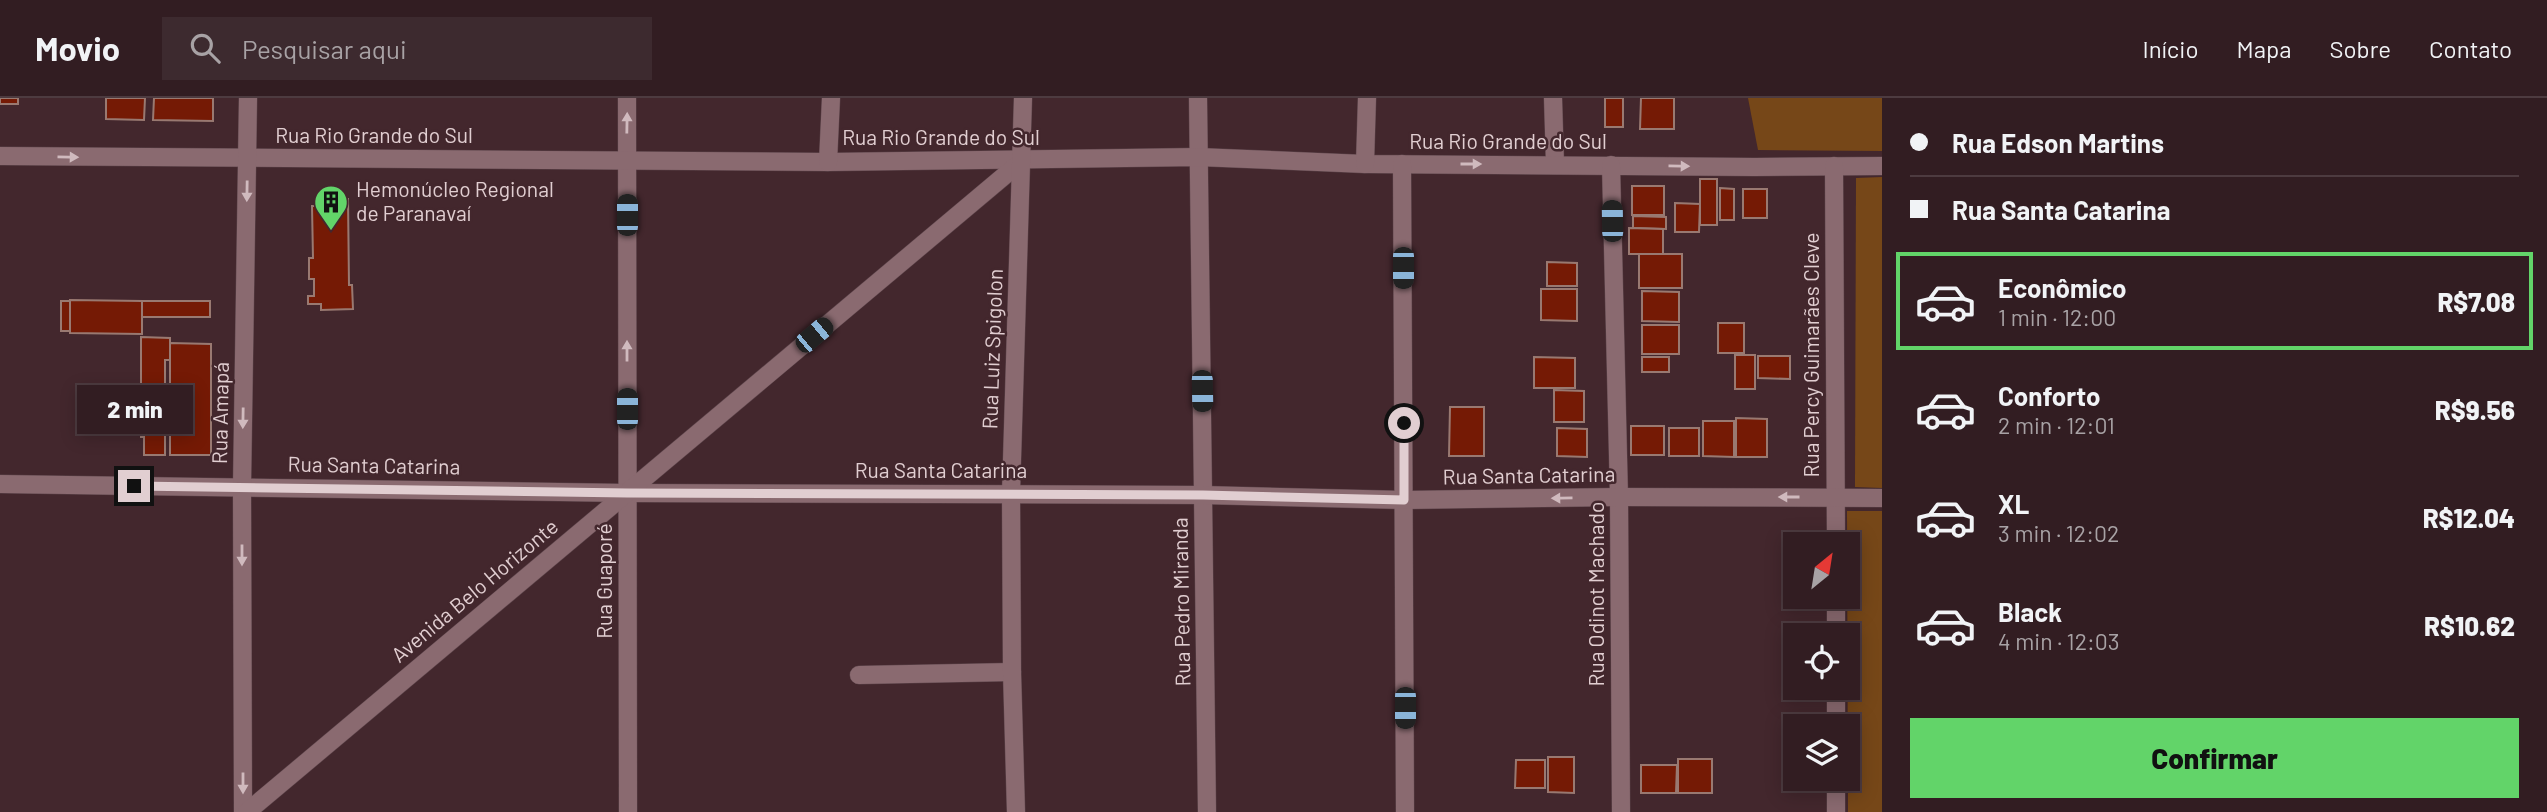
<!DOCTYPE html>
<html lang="pt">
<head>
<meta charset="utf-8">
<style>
  :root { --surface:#321d22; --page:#3d2a2f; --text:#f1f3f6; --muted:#a8a2a5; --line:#4d3b40; --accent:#62d469 }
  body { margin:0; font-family:Barlow,sans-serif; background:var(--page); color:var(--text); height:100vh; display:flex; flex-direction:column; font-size:26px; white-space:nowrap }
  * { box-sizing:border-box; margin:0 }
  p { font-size:23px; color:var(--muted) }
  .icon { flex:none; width:38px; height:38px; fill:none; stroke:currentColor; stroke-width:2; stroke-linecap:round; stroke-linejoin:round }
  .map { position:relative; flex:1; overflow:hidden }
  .side { display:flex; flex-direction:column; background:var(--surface); width:665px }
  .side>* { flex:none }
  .top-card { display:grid; align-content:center; height:154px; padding:0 28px; background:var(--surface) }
  .needle { width:46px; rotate:30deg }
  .tools { position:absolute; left:1783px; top:434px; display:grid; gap:14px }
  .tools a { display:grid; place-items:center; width:77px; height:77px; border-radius:0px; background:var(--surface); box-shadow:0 4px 18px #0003,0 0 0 2px var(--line); font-size:35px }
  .end { position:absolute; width:32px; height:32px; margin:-16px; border:9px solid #e1ced1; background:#111; box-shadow:0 0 0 4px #111 }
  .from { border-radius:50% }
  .bubble { position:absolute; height:49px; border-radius:0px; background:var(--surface); box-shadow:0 4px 18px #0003,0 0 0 2px var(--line); font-size:23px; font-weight:800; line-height:49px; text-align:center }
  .car { position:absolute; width:21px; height:42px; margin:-21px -10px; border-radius:9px; box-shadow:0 0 5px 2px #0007; background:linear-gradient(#222 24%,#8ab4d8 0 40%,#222 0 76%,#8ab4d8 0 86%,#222 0) }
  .top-card b { display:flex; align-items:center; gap:24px; height:66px; font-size:26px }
  .top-card b+b { border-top:2px solid var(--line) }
  .top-card i { width:18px; height:18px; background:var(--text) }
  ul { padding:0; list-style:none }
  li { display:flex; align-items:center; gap:21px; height:98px; margin:0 14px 10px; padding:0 14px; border:4px solid transparent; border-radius:0px }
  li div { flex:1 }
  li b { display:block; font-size:26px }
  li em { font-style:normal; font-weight:800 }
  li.on { border-color:var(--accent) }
  li>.icon { width:63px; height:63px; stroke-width:1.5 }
  .primary-button { display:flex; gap:14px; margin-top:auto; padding:14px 28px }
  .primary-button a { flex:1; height:80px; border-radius:0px; background:var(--accent); color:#111; font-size:28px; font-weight:800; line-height:80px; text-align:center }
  header { display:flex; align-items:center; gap:42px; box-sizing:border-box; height:98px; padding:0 35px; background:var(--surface); border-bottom:2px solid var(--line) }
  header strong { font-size:33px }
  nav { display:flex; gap:38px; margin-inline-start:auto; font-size:24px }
  .search { width:490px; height:63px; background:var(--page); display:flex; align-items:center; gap:18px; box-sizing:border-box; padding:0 24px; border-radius:0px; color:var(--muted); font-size:26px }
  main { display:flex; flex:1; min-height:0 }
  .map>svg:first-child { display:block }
  .green { fill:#764718 }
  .building { fill:#751a05; stroke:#997971; stroke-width:2 }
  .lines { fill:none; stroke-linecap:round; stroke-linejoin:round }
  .minor-casing { stroke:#5c444a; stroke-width:19 }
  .minor { stroke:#8a6a70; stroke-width:18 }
  .oneway { fill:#d0babe }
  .route { stroke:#e1ced1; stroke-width:9 }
  .labels { text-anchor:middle; stroke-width:5; stroke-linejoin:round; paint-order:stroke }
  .street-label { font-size:21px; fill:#e1ced1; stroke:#43272d }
  .poi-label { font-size:21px; fill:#e1ced1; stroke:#43272d; text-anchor:start }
</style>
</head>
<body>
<header>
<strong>Movio</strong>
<div class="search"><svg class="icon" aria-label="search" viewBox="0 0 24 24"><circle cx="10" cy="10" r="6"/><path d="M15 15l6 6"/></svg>Pesquisar aqui</div>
<nav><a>Início</a><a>Mapa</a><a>Sobre</a><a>Contato</a></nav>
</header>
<main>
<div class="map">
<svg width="1882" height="714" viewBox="0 0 1882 714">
  <rect width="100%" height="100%" fill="#43272d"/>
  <g class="green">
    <path d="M1748,0h134v53l-124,-1z"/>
    <path d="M1882,79v311l-27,-1 1,-309z"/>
    <path d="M1847,413h35v301h-34z"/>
  </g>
  <g class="building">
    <rect x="0" y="0" width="18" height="6"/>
    <path d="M106,0h39l-1,22 -38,-1z"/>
    <path d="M154,0h59v23l-60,-1z"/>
    <rect x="1605" y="0" width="18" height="29"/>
    <path d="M1641,0h33v31h-34z"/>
    <rect x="1700" y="81" width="17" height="46"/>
    <rect x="1632" y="88" width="32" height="29"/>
    <path d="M1720,90l14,1v31h-14z"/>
    <rect x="1743" y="91" width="24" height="29"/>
    <path d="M328,101h20l1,86h3l1,24 -32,1v-6h-13v-8h6v-17h-5v-21h4l-1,-52h16z"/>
    <path d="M1675,105l25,1 -1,28h-24z"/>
    <path d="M1633,118l33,1v12l-33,-1z"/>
    <path d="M1629,130l34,1v25h-34z"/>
    <rect x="1639" y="156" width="43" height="34"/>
    <path d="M1547,164l30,1v23h-30z"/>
    <path d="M1541,191h36v32l-36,-1z"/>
    <path d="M1642,193l37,1v30l-37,-1z"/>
    <path d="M70,202l72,1v33l-72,-1z"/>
    <rect x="61" y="203" width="9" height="30"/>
    <rect x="142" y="203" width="68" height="16"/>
    <rect x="1718" y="225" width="26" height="30"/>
    <rect x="1642" y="227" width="37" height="29"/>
    <path d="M141,239l29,1v22h-5v95h-21v-18h-3z"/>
    <path d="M170,245l41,1v111h-41z"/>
    <rect x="1735" y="257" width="20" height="34"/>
    <path d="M1758,258h32v23l-32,-1z"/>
    <path d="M1534,259l41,1v30h-41z"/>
    <rect x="1642" y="259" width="27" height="15"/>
    <path d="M1554,292l30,1v31h-30z"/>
    <path d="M1450,309h34v49h-35z"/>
    <path d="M1736,320l31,1v38h-31z"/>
    <path d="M1703,323h31v36l-31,-1z"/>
    <rect x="1631" y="328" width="33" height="29"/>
    <path d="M1557,330l30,1v28l-30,-1z"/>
    <rect x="1669" y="330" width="30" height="28"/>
    <path d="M1548,659h26v36l-26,-1z"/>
    <rect x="1678" y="661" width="34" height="34"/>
    <path d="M1516,662h29v28h-30z"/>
    <path d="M1641,667h36l-1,28h-35z"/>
  </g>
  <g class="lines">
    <g class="minor-casing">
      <g id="minor">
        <path d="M627,0l1,714"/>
        <path d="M1198,0l9,714"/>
        <path d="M1553,0l2,66"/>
        <path d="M0,58l828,6 370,-5 167,7 390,3 127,-1"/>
        <path d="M828,64l3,-64"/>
        <path d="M1365,66l2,-66"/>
        <path d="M1402,66l3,648"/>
        <path d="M1611,67l8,332 2,315"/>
        <path d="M1834,68l2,378"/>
        <path d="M0,386l627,9 576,2 201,5 215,-3 263,1"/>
        <path d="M1836,537v-38"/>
        <path d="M859,577l153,-3"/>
        <path d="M1836,628v-38"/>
        <path d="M243,714l-1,-325 6,-389"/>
        <path d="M247,714l775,-651"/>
        <path d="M1016,714l-4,-140 -1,-179 12,-395"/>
        <path d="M1836,714v-33"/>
      </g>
    </g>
    <use href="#minor" class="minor"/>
  </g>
  <defs><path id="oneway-solid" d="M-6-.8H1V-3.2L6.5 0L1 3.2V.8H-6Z" transform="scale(1.75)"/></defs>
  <g class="oneway">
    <use href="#oneway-solid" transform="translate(627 25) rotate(-89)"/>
    <use href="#oneway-solid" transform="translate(68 59) rotate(1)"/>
    <use href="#oneway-solid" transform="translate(1471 66)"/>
    <use href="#oneway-solid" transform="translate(1679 68) rotate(1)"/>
    <use href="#oneway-solid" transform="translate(247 93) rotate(91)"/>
    <use href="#oneway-solid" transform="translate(627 253) rotate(-90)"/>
    <use href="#oneway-solid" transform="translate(243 320) rotate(91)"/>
    <use href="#oneway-solid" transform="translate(1789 399) rotate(180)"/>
    <use href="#oneway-solid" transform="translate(1562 400) rotate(179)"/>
    <use href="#oneway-solid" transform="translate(242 457) rotate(90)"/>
    <use href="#oneway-solid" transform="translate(243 685) rotate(90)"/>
  </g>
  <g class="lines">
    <path class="route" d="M134,388l493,7 576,2 201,5v-77"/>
  </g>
  <defs>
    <g id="building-pin" transform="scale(1.75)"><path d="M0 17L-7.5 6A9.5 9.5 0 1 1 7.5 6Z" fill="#62d469" stroke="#43272d"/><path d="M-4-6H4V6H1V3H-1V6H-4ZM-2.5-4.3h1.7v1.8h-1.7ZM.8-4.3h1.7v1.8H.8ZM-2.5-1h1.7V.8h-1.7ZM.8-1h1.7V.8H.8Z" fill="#111"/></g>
  </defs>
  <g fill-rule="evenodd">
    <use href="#building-pin" x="331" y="104"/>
  </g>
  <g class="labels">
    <g class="street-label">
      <text x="374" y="45">Rua Rio Grande do Sul</text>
      <text x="941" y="47">Rua Rio Grande do Sul</text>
      <text x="1508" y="51">Rua Rio Grande do Sul</text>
      <text transform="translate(993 251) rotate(-88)" y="7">Rua Luiz Spigolon</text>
      <text transform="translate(1812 257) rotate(-90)" y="7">Rua Percy Guimarães Cleve</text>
      <text transform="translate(221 315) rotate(-89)" y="7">Rua Amapá</text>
      <text transform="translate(374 368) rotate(1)" y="7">Rua Santa Catarina</text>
      <text x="941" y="380">Rua Santa Catarina</text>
      <text transform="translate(1529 378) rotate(-1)" y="7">Rua Santa Catarina</text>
      <text transform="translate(605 483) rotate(-90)" y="7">Rua Guaporé</text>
      <text transform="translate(475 493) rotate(-40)" y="7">Avenida Belo Horizonte</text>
      <text transform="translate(1597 496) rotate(-90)" y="7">Rua Odinot Machado</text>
      <text transform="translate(1182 504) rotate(-91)" y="7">Rua Pedro Miranda</text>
    </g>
    <g class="poi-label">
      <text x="356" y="99">Hemonúcleo Regional<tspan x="356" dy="24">de Paranavaí</tspan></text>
    </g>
  </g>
</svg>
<div class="tools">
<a><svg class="needle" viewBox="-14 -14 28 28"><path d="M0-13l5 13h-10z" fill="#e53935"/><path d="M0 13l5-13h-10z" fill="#a8a2a5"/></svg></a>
<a><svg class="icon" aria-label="locate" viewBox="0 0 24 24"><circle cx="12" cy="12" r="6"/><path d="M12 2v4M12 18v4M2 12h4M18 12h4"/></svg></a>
<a><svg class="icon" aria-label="layers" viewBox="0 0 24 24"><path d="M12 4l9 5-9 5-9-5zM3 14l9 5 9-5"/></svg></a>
</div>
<i class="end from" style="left:1404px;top:325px"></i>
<i class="end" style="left:134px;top:388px"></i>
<div class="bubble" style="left:77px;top:287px;width:116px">2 min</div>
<i class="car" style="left:627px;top:117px;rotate:0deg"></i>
<i class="car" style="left:1612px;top:123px;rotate:359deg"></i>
<i class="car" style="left:1403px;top:170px;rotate:180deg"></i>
<i class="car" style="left:814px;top:237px;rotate:50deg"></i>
<i class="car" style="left:1202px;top:293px;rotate:179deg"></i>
<i class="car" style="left:627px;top:311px;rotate:0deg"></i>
<i class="car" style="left:1405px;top:610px;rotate:180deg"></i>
</div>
<section class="side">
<div class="top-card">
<b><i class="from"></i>Rua Edson Martins</b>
<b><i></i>Rua Santa Catarina</b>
</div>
<ul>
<li class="on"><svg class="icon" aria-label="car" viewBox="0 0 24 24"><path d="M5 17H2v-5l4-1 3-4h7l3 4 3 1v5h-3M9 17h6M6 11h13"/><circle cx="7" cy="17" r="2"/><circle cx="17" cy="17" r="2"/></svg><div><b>Econômico</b><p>1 min · 12:00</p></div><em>R$7.08</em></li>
<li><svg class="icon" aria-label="car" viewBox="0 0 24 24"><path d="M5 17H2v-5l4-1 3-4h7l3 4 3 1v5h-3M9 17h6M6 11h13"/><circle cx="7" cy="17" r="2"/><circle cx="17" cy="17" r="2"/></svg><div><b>Conforto</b><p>2 min · 12:01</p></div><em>R$9.56</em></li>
<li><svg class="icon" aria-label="car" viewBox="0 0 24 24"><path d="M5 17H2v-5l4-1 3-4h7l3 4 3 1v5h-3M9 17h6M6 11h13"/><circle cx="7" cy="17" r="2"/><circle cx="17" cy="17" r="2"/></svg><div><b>XL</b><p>3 min · 12:02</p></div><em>R$12.04</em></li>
<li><svg class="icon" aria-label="car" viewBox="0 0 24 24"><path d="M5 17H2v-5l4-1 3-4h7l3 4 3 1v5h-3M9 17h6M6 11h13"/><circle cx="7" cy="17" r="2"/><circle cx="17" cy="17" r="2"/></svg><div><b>Black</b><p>4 min · 12:03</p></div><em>R$10.62</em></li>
</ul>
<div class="primary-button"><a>Confirmar</a></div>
</section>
</main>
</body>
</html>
